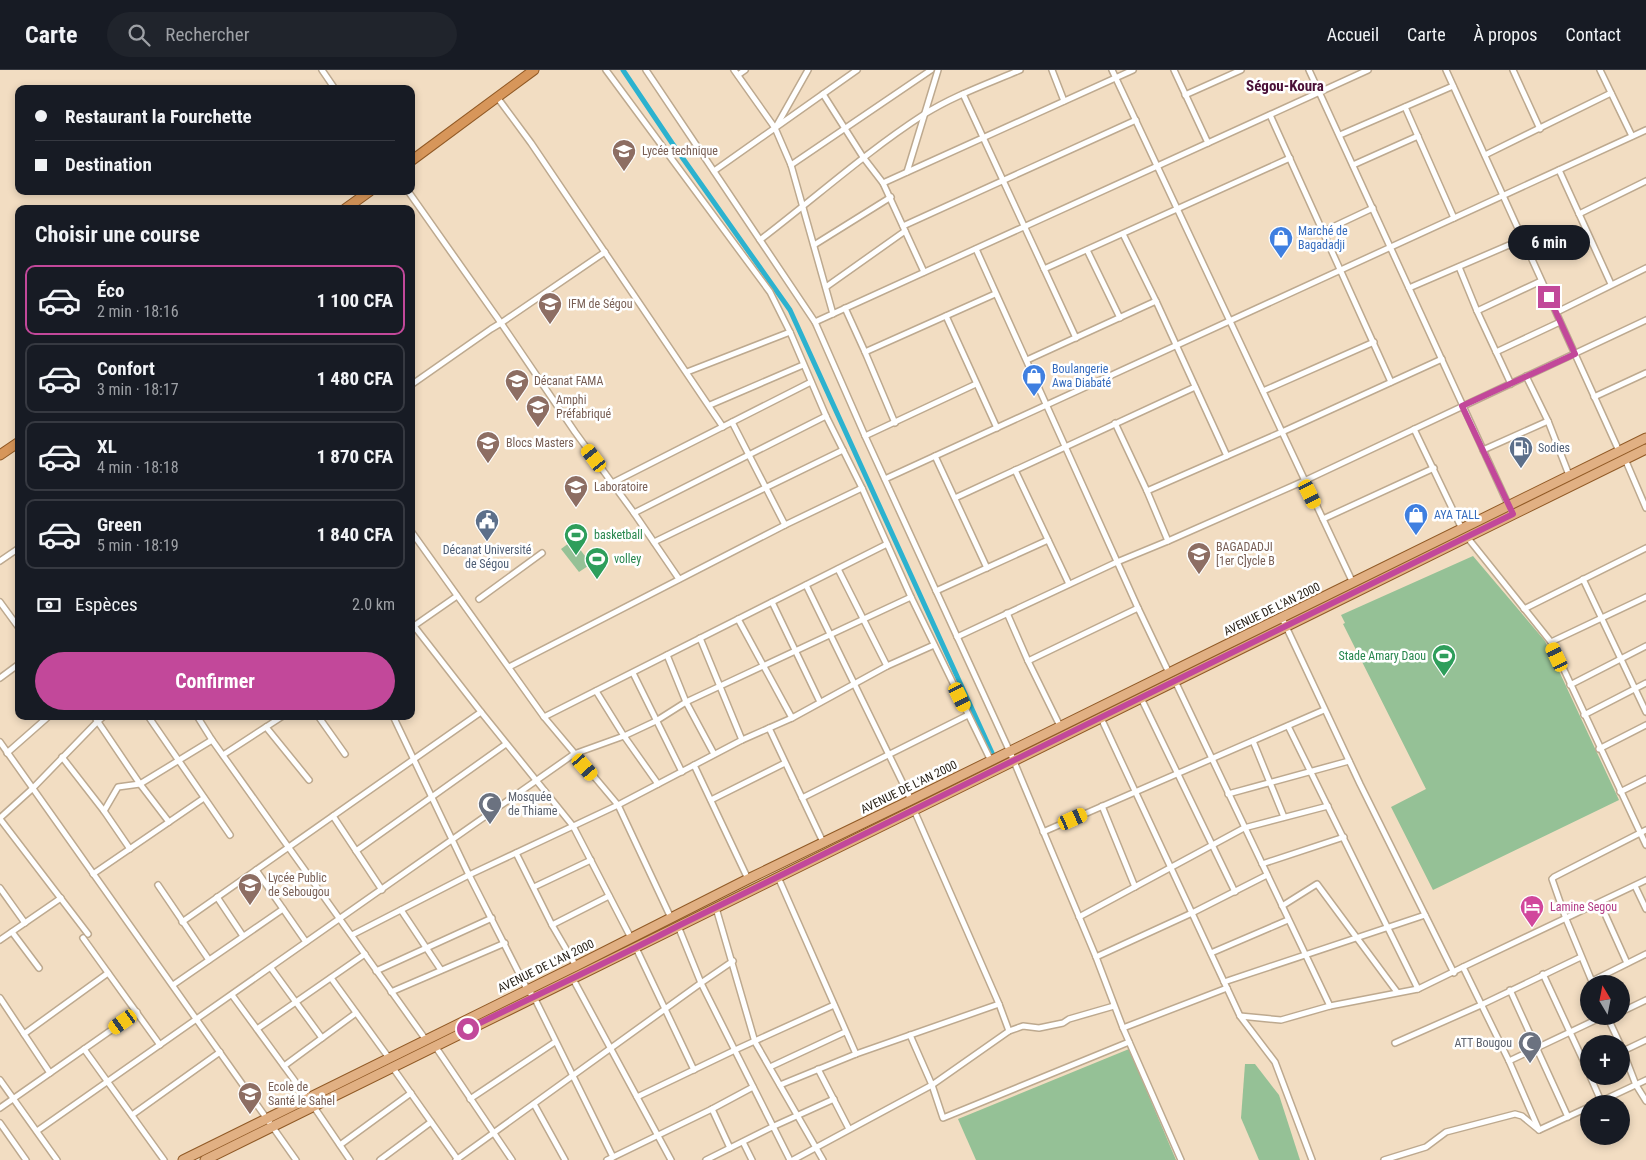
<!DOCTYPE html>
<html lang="fr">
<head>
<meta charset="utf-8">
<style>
  :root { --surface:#171b24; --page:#20242c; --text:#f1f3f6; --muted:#9ea1a6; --line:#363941; --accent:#c2489a }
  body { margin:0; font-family:"Roboto Condensed",sans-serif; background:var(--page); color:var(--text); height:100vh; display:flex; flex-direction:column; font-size:19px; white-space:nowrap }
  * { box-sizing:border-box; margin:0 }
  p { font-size:16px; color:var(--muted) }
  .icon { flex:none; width:28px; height:28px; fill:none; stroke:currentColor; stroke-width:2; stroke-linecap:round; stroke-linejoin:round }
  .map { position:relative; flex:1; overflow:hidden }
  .sheet { position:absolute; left:15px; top:135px; width:400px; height:515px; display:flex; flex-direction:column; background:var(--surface); border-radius:10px; box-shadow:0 2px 8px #0003 }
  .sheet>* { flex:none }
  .banner { position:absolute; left:15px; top:15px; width:400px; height:110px; border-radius:10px; box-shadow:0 2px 8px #0003; display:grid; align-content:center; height:110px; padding:0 20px; background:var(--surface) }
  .needle { width:32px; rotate:350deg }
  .tools { position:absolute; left:1580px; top:905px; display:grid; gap:10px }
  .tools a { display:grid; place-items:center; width:50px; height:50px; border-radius:50%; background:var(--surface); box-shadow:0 2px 8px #0003; font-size:25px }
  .end { position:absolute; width:22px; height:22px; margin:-11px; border:6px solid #c2489a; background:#fff; box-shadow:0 0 0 2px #fff }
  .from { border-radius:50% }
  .bubble { position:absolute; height:35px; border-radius:18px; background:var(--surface); box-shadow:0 2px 8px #0003; font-size:16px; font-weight:700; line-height:35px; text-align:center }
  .car { position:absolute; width:15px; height:30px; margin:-15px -8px; border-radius:6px; box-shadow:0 0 4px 1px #0007; background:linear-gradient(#f5c518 24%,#345 0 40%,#f5c518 0 76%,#345 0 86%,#f5c518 0) }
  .banner b { display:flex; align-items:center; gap:18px; height:48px; font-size:19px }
  .banner b+b { border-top:1px solid var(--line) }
  .banner i { width:12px; height:12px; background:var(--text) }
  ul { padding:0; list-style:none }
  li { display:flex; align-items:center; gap:15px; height:70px; margin:0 10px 8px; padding:0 10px; border:2px solid var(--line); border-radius:10px }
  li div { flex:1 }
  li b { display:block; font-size:19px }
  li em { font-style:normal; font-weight:700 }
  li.on { border-color:var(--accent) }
  li>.icon { width:45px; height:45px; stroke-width:1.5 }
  h2 { padding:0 20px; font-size:22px; line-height:60px }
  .pay { display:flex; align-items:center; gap:12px; height:55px; padding:0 20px; font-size:19px }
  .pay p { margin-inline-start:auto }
  .primary-button { display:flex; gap:10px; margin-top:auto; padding:10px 20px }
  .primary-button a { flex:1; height:58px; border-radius:30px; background:var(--accent); color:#fff; font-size:20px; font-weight:700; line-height:58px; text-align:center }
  header { display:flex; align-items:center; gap:30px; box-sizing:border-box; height:70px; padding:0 25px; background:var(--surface); border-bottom:1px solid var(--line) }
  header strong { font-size:24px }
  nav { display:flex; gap:28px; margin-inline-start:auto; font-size:18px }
  .search { width:350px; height:45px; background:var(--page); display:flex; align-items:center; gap:12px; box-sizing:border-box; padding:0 18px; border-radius:28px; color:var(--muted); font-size:19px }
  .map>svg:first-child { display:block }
  .green { fill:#95c196 }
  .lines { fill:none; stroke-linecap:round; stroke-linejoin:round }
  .canal { stroke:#2cb2cf; stroke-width:5 }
  .minor-casing { stroke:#bda98f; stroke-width:8 }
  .primary-casing { stroke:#915a26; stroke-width:11 }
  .trunk-casing { stroke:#915a26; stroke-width:11 }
  .minor { stroke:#fff; stroke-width:5 }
  .primary { stroke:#e1b083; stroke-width:9 }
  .trunk { stroke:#d7965a; stroke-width:9 }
  .route { stroke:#c2489a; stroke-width:6 }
  .labels { text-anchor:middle; stroke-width:5; stroke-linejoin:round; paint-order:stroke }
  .education-label { font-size:12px; fill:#785e54; stroke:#fff; text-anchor:start }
  .shop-label { font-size:12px; fill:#366cbe; stroke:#fff; text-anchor:start }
  .service-label { font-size:12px; fill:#4e5e75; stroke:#fff; text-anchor:start }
  .leisure-label { font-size:12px; fill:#27864d; stroke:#fff; text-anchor:start }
  .street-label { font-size:12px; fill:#221b11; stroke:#fff }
  .worship-label { font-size:12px; fill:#5b616d; stroke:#fff; text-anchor:start }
  .hotel-label { font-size:12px; fill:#b23c85; stroke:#fff; text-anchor:start }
  .quarter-label { font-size:15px; font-weight:bold; fill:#4a1038; stroke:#fff }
</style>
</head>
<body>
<header>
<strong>Carte</strong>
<div class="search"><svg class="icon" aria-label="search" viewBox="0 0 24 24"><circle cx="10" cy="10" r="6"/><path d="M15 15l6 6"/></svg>Rechercher</div>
<nav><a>Accueil</a><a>Carte</a><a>À propos</a><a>Contact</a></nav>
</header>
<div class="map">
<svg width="1646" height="1090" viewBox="0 0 1646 1090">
  <rect width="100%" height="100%" fill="#f2ddc2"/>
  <g class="green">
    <path d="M573,470l18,24 -12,8 -18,-23z"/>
    <path d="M1473,486l72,85 74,159 -186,90 -42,-83 35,-18 -83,-165 2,-1 -4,-8z"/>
    <path d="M1129,979l47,111h-200l-18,-41z"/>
    <path d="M1245,994h10l24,31 21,65h-41l-18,-42z"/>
  </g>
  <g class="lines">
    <path class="canal" d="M623,0l49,73 118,167 203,445"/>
    <g class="minor-casing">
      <g id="minor">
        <path d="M322,0l13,19"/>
        <path d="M606,0l164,222 20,40 36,84 36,72 49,109 80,164"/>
        <path d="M646,0l169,252 50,114 145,316 86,205 27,71 58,132"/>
        <path d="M734,0l41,58 16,37 42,149"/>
        <path d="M1052,0l12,31"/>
        <path d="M1112,0l241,513"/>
        <path d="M1174,0l34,73"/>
        <path d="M1309,0l204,445"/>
        <path d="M1446,0l173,381"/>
        <path d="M1513,0l27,59"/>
        <path d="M1600,0l32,66"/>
        <path d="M738,5l7,-5"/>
        <path d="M823,24l40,63 20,26 41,89"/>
        <path d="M963,24l113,244"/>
        <path d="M1185,25l56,-25"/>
        <path d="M497,27l34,46 192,284"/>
        <path d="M1405,37l49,111"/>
        <path d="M1270,45l121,267"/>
        <path d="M777,55l31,-55"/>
        <path d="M1340,65l113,-49"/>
        <path d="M1485,85l126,-62"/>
        <path d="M791,95l140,-95"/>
        <path d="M1353,95l65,-29"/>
        <path d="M1559,100l52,114"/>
        <path d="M714,101l143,-101"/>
        <path d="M907,102l31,-102"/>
        <path d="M883,113l250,-113"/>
        <path d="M408,121l93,132 74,109 59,81 45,66"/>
        <path d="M1579,144l67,-33"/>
        <path d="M903,156l233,-106"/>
        <path d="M1322,162l51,-24"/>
        <path d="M1123,164l33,67 71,155"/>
        <path d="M760,170c55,-42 106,-88 163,-125 30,-19 64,-31 97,-45"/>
        <path d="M814,175l77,-48"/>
        <path d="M976,179l162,359 31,65"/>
        <path d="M1087,180l33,68"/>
        <path d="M1459,197l18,44 34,73"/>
        <path d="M1044,199l246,-111"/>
        <path d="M826,217l79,-56"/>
        <path d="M1409,218l114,-49"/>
        <path d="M845,238l20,44 30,71"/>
        <path d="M1477,241l64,-30"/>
        <path d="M1557,242l89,-44"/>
        <path d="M946,246l51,112"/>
        <path d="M815,252l553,-252"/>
        <path d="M865,282l130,-58"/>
        <path d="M1496,282l64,-30"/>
        <path d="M1027,290l129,-59"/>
        <path d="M687,302l103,-40"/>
        <path d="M1526,306l22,45 21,54"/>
        <path d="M411,315l80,-56 10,-6 104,-71"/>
        <path d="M1263,321l111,-49"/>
        <path d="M1594,327l52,-24"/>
        <path d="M710,335l93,-40"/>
        <path d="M732,352l53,103"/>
        <path d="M1115,353l32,68 21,50"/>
        <path d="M1414,359l48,100"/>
        <path d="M865,366l111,-52"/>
        <path d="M1483,380l65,-29"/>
        <path d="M935,386l52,112"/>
        <path d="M1625,389l21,49"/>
        <path d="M1015,400l54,114"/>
        <path d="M885,409l761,-349"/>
        <path d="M612,413l199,-101"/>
        <path d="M1147,421l135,-59 160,-73"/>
        <path d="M955,428l240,-111"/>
        <path d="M634,443l192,-97"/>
        <path d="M1323,449l111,-51"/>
        <path d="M411,461l133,186 74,88 53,113"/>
        <path d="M1467,467l84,105 95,203"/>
        <path d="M654,472l189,-92"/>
        <path d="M0,491l19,-13"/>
        <path d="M838,499l49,97"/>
        <path d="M1583,509l63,133"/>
        <path d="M806,515l105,215"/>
        <path d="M936,521l112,-51"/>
        <path d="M479,529l63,-46"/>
        <path d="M0,532l19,26"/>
        <path d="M772,532l48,100"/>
        <path d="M1524,539l122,-61"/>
        <path d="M1007,543l21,48 32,65"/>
        <path d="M1282,548l78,166 94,189"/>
        <path d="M738,549l54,99"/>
        <path d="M414,556l67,86 92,114 58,112"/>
        <path d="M411,558l46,-32"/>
        <path d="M957,567l160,-75 51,-21 136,-60 342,-161"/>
        <path d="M700,568l42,102"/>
        <path d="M1551,572l95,-45"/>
        <path d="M667,585l19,47 28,52"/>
        <path d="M1028,591l110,-53"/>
        <path d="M509,597l276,-142 77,-37"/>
        <path d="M633,603l49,99"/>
        <path d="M0,608l19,-14"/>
        <path d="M1175,611l155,325"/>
        <path d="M1570,615l76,-39"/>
        <path d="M596,621l28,45 34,48"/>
        <path d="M1141,628l94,194"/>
        <path d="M1584,645l62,-32"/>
        <path d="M94,646l46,68 29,38"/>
        <path d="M148,646l82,119"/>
        <path d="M197,646l15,24 214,300"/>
        <path d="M318,646l27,38"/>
        <path d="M393,646l76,159 58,114 7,8 79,160"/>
        <path d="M544,647l343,-173"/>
        <path d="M1101,648l139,298 35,46 37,98"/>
        <path d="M1288,656l130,263"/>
        <path d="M266,657l43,53"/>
        <path d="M769,658l54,114"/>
        <path d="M1253,671l31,76"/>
        <path d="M0,672l296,418"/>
        <path d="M1599,679l47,-24"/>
        <path d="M7,683l42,-37"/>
        <path d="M223,685l60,-39"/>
        <path d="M62,687l42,54 26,38"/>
        <path d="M694,695l54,114"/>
        <path d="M1620,722l26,-13"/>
        <path d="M1228,724l121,-33"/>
        <path d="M802,728l166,-83"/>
        <path d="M711,730l74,-37"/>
        <path d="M1102,736l33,81"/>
        <path d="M914,740l85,194 10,27"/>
        <path d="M104,741l14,-24 22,-3 72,-44"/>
        <path d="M333,746l49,74"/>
        <path d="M0,748l32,-29 65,-67 7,-6"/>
        <path d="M0,749l88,115"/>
        <path d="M1043,762l281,-122"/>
        <path d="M356,781l150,-107"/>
        <path d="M516,783l36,72 24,41"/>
        <path d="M1262,794l82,-27"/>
        <path d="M256,800l50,72"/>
        <path d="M93,804l111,-76"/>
        <path d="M778,807l78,177"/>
        <path d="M158,815l51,75"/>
        <path d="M1635,816l11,23"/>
        <path d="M534,817l57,-27"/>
        <path d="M0,818l25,35"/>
        <path d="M217,827l26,39"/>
        <path d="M1600,833l27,60"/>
        <path d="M1282,836l35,-22 80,108"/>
        <path d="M716,838l39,134 68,118"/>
        <path d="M401,840l40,60"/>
        <path d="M1079,847l165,-89 84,-22"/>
        <path d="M182,852l299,-210"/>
        <path d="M552,855l57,-29"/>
        <path d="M678,856l23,57 89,177"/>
        <path d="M12,862l27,36"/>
        <path d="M352,865l117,-60 149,-70 124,-65 50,-22 95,-52 47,-21"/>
        <path d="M83,868l77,107"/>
        <path d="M0,870l61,-42"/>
        <path d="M636,878l58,122"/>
        <path d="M1211,883l77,-33"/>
        <path d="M1096,887l96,-44 75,-38"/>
        <path d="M271,898l51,70"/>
        <path d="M376,901l116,-53"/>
        <path d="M1543,904l46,99"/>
        <path d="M331,908l58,80"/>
        <path d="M573,909l98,181"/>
        <path d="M1592,911l54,-27"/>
        <path d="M1224,912l201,-67"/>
        <path d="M1593,914l-27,-65 -14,-40 2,-2 92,-47"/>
        <path d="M173,915l110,-76"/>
        <path d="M1510,920l58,127"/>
        <path d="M391,922l114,-49"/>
        <path d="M232,925l76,104"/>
        <path d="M0,928l50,75"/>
        <path d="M1621,942l25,-12"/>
        <path d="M1240,946l41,4 49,-14 88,-17 45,-22"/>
        <path d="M1607,946l13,28"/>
        <path d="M1123,958l104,-40"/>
        <path d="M257,959l108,-75"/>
        <path d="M24,964l84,-61"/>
        <path d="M910,965l22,50 11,33 186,-76"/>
        <path d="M1395,973l86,-38 100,-48"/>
        <path d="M435,976l77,114"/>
        <path d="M1621,976l15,39 10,16"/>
        <path d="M84,979l80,111"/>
        <path d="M1623,981l23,-11"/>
        <path d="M1509,991l95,-45"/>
        <path d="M284,996l72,-53"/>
        <path d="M770,997l75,-35"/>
        <path d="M393,998l65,92"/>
        <path d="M818,999l31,60"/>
        <path d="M1590,1006l11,25"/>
        <path d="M0,1010l57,80"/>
        <path d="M780,1015l76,-31 143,-50"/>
        <path d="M637,1027l98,-47 99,-45"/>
        <path d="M470,1029l85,-57"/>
        <path d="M534,1034l31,56"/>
        <path d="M1595,1034l51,-24"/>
        <path d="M314,1037l36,53"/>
        <path d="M0,1038l137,-96"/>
        <path d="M712,1039l18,39"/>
        <path d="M132,1045l88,-63"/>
        <path d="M0,1053l26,37"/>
        <path d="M1539,1060l-30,-69 -46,-94 183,-87"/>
        <path d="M37,1061l537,-377 50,-18 32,-15 30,-19 225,-105"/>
        <path d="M743,1072l9,18"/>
        <path d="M340,1075l71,-52"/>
        <path d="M380,1090l51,-38"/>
        <path d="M456,1090l245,-177 32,-22"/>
        <path d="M607,1090l105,-51 41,-22"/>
        <path d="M706,1090l66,-33 62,-28"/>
        <path d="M793,1090l139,-75 77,-54 14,-5 16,2 24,-5 6,-4 45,-13"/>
        <path d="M1384,1090l42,-13 20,-15 69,-18 7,2 17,14 50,-23"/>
      </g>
    </g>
    <g class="primary-casing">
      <g id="primary">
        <path d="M183,1090l393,-194 172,-87 163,-79 735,-362"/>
        <path d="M205,1090l1441,-711"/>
      </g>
    </g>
    <g class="trunk-casing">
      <g id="trunk">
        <path d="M411,91l123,-91"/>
        <path d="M345,139l25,-18"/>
        <path d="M0,385l19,-13"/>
      </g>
    </g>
    <use href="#minor" class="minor"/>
    <use href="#primary" class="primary"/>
    <use href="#trunk" class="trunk"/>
  </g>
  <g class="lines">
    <path class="route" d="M468,959c70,-35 141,-67 210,-103l835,-412 -51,-108 113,-52 -26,-57"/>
  </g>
  <defs>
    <g id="school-pin" transform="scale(1.25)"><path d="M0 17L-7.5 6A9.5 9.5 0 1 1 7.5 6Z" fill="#8d6e63" stroke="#fff"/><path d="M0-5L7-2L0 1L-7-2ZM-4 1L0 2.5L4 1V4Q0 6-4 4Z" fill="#fff"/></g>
    <g id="shop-pin" transform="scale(1.25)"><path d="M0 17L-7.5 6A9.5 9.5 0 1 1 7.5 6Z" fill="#3f7fe0" stroke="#fff"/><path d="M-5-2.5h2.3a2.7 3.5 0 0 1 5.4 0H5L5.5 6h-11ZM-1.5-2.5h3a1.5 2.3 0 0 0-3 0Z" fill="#fff"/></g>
    <g id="university-pin" transform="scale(1.25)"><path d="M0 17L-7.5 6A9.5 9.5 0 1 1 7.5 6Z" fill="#8d6e63" stroke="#fff"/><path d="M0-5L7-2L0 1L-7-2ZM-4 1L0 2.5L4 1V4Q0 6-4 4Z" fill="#fff"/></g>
    <g id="fuel-pin" transform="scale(1.25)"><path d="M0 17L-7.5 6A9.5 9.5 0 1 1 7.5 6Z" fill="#5c6f8a" stroke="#fff"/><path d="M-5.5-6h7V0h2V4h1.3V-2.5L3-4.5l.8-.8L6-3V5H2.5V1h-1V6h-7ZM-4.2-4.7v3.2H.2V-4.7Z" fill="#fff"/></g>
    <g id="civic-pin" transform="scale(1.25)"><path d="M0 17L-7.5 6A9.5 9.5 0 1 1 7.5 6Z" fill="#5c6f8a" stroke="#fff"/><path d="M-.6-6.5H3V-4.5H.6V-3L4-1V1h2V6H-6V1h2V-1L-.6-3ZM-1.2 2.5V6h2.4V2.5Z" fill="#fff"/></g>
    <g id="stadium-pin" transform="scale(1.25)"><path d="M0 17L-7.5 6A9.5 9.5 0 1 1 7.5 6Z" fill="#2e9e5b" stroke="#fff"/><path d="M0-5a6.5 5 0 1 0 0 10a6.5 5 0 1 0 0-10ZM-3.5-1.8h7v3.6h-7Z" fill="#fff"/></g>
    <g id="mosque-pin" transform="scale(1.25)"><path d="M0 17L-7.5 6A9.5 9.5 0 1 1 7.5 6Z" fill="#6b7280" stroke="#fff"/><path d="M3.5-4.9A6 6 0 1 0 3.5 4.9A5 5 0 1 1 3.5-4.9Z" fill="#fff"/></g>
    <g id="hotel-pin" transform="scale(1.25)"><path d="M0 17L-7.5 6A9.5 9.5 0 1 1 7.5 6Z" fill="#d1479c" stroke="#fff"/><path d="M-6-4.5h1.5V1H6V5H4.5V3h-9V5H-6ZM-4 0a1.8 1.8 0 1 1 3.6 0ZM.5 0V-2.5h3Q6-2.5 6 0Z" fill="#fff"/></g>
  </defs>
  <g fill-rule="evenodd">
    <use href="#school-pin" x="624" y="81"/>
    <use href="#shop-pin" x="1281" y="168"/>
    <use href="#school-pin" x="550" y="234"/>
    <use href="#shop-pin" x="1034" y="306"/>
    <use href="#university-pin" x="517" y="311"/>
    <use href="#university-pin" x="538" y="337"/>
    <use href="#university-pin" x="488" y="373"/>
    <use href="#fuel-pin" x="1521" y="378"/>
    <use href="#university-pin" x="576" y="417"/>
    <use href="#shop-pin" x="1416" y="445"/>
    <use href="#civic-pin" x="487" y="451"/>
    <use href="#stadium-pin" x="576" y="465"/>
    <use href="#school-pin" x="1199" y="484"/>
    <use href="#stadium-pin" x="597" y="489"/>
    <use href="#stadium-pin" x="1444" y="586"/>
    <use href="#mosque-pin" x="490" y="734"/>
    <use href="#school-pin" x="250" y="815"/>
    <use href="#hotel-pin" x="1532" y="837"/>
    <use href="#mosque-pin" x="1530" y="973"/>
    <use href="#school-pin" x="250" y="1024"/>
  </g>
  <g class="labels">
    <g class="education-label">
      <text x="642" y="85">Lycée technique</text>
      <text x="568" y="238">IFM de Ségou</text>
      <text x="534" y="315">Décanat FAMA</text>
      <text x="556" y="334">Amphi<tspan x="556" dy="14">Préfabriqué</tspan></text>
      <text x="506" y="377">Blocs Masters</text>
      <text x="594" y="421">Laboratoire</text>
      <text x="1216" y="481">BAGADADJI<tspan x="1216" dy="14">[1er C]ycle B</tspan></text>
      <text x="268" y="812">Lycée Public<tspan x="268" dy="14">de Sebougou</tspan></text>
      <text x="268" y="1021">Ecole de<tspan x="268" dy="14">Santé le Sahel</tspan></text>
    </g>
    <g class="shop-label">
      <text x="1298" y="165">Marché de<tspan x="1298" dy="14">Bagadadji</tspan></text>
      <text x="1052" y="303">Boulangerie<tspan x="1052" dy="14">Awa Diabaté</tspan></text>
      <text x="1434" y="449">AYA TALL</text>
    </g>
    <g class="service-label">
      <text x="1538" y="382">Sodies</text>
      <text x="487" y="484" text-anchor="middle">Décanat Université<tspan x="487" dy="14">de Ségou</tspan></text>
    </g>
    <g class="leisure-label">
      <text x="594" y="469">basketball</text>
      <text x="614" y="493">volley</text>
      <text x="1426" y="590" text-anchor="end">Stade Amary Daou</text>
    </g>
    <g class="street-label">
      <text transform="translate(1272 539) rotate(-26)" y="4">AVENUE DE L'AN 2000</text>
      <text transform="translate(909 717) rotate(-26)" y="4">AVENUE DE L'AN 2000</text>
      <text transform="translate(546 896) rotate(-26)" y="4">AVENUE DE L'AN 2000</text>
    </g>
    <g class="worship-label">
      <text x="508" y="731">Mosquée<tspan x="508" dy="14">de Thiame</tspan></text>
      <text x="1512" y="977" text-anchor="end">ATT Bougou</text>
    </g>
    <g class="hotel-label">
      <text x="1550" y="841">Lamine Segou</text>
    </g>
    <g class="quarter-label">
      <text x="1285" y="21">Ségou-Koura</text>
    </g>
  </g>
</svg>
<div class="tools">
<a><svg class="needle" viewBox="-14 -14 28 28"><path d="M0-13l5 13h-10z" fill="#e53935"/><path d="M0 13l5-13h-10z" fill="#9ea1a6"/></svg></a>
<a>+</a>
<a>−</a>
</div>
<i class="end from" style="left:468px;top:959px"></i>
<i class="end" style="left:1549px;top:227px"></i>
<div class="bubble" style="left:1508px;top:155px;width:82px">6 min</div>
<i class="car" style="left:594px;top:388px;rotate:323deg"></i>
<i class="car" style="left:1310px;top:424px;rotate:154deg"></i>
<i class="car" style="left:1557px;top:587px;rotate:335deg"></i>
<i class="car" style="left:960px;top:627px;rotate:154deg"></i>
<i class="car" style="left:585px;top:697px;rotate:139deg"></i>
<i class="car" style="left:1073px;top:749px;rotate:66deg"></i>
<i class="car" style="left:123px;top:952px;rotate:235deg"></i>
<div class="banner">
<b><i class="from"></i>Restaurant la Fourchette</b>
<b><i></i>Destination</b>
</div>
<section class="sheet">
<h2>Choisir une course</h2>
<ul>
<li class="on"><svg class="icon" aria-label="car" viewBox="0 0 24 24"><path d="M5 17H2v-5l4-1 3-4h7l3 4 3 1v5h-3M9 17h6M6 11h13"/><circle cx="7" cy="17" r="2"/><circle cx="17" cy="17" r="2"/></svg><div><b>Éco</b><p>2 min · 18:16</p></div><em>1 100 CFA</em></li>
<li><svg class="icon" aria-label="car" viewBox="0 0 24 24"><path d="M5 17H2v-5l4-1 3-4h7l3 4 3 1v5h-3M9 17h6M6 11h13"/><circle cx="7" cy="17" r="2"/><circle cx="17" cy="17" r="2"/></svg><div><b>Confort</b><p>3 min · 18:17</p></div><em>1 480 CFA</em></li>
<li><svg class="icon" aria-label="car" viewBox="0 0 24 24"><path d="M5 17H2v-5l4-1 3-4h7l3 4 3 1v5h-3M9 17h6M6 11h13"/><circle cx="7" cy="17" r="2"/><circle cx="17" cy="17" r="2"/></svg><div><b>XL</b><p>4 min · 18:18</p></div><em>1 870 CFA</em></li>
<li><svg class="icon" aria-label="car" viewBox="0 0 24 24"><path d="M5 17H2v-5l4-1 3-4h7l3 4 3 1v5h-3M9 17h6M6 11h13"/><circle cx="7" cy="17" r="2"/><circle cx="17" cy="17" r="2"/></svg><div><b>Green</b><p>5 min · 18:19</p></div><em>1 840 CFA</em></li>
</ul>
<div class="pay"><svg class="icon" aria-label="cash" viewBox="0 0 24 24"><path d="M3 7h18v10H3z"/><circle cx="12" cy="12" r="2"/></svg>Espèces<p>2.0 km</p></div>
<div class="primary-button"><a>Confirmer</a></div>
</section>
</div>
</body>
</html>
